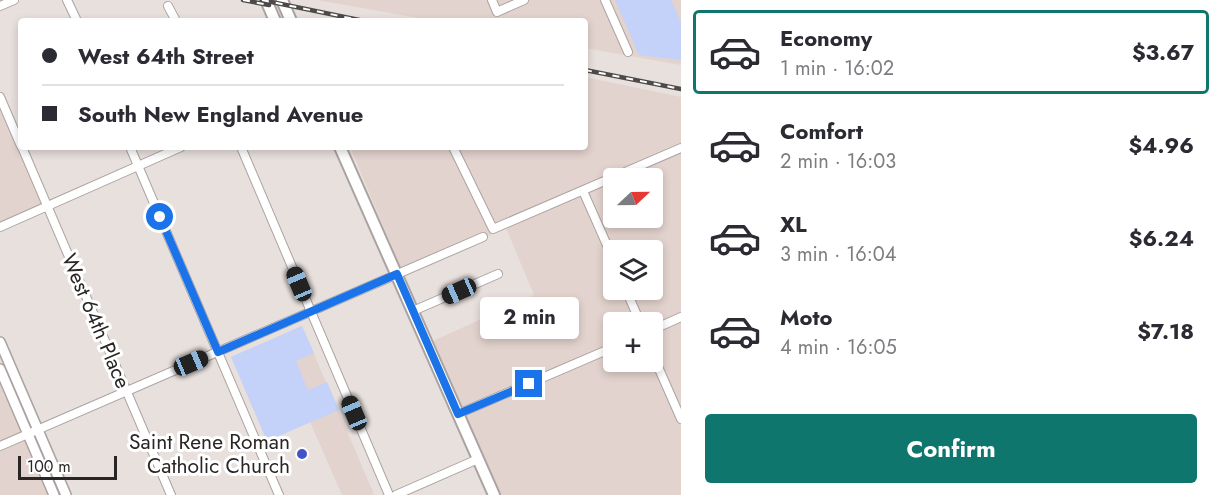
<!DOCTYPE html>
<html lang="en">
<head>
<meta charset="utf-8">
<style>
  :root { --surface:#fff; --page:#f2f2f3; --text:#2b2b33; --muted:#7c7c81; --line:#e1e1e2; --accent:#0f766e }
  body { margin:0; font-family:Jost,sans-serif; background:var(--page); color:var(--text); height:100vh; display:flex; flex-direction:column; font-size:22px; white-space:nowrap }
  * { box-sizing:border-box; margin:0 }
  p { font-size:20px; color:var(--muted) }
  .icon { flex:none; width:33px; height:33px; fill:none; stroke:currentColor; stroke-width:2; stroke-linecap:round; stroke-linejoin:round }
  .map { position:relative; flex:1; overflow:hidden }
  .panel { display:flex; flex-direction:column; background:var(--surface); width:540px }
  .panel>* { flex:none }
  .hud { position:absolute; left:18px; top:18px; width:570px; height:132px; border-radius:6px; box-shadow:0 3px 9px #0003; display:grid; align-content:center; height:132px; padding:0 24px; background:var(--surface) }
  .needle { width:39px; rotate:68deg }
  .tools { position:absolute; left:603px; top:168px; display:grid; gap:12px }
  .tools a { display:grid; place-items:center; width:60px; height:60px; border-radius:6px; background:var(--surface); box-shadow:0 3px 9px #0003; font-size:30px }
  .scale { position:absolute; left:18px; bottom:15px; width:99px; box-sizing:border-box; padding-left:6px; border:3px solid #282524; border-top:0; font-size:16px; line-height:21px; white-space:nowrap; color:#282524; -webkit-text-stroke:4px #fff; paint-order:stroke }
  .end { position:absolute; width:27px; height:27px; margin:-14px; border:8px solid #1a73e8; background:#fff; box-shadow:0 0 0 3px #fff }
  .from { border-radius:50% }
  .bubble { position:absolute; height:42px; border-radius:6px; background:var(--surface); box-shadow:0 3px 9px #0003; font-size:20px; font-weight:700; line-height:42px; text-align:center }
  .car { position:absolute; width:18px; height:36px; margin:-18px -9px; border-radius:8px; box-shadow:0 0 4px 2px #0007; background:linear-gradient(#222 24%,#8ab4d8 0 40%,#222 0 76%,#8ab4d8 0 86%,#222 0) }
  .hud b { display:flex; align-items:center; gap:21px; height:57px; font-size:22px }
  .hud b+b { border-top:2px solid var(--line) }
  .hud i { width:15px; height:15px; background:var(--text) }
  ul { padding:10px 0 0; list-style:none }
  li { display:flex; align-items:center; gap:18px; height:84px; margin:0 12px 9px; padding:0 12px; border:3px solid transparent; border-radius:6px }
  li div { flex:1 }
  li b { display:block; font-size:22px }
  li em { font-style:normal; font-weight:700 }
  li.current { border-color:var(--accent) }
  li>.icon { width:54px; height:54px; stroke-width:1.5 }
  .primary-button { display:flex; gap:12px; margin-top:auto; padding:12px 24px }
  .primary-button a { flex:1; height:69px; border-radius:6px; background:var(--accent); color:#fff; font-size:24px; font-weight:700; line-height:69px; text-align:center }
  main { display:flex; flex:1; min-height:0 }
  .map>svg:first-child { display:block }
  .built { fill:#e3d3ce; fill-rule:evenodd }
  .green { fill:#c4d1f9 }
  .lines { fill:none; stroke-linecap:round; stroke-linejoin:round }
  .minor-casing { stroke:#aaa3a1; stroke-width:10 }
  .tertiary-casing { stroke:#aaa3a1; stroke-width:12 }
  .secondary-casing { stroke:#aaa3a1; stroke-width:14 }
  .minor { stroke:#fff; stroke-width:8 }
  .tertiary { stroke:#fff; stroke-width:9 }
  .secondary { stroke:#fff; stroke-width:10 }
  .rail-casing { stroke:#4e4a49; stroke-width:4.5 }
  .rail { stroke:#fff; stroke-width:2; stroke-dasharray:7; stroke-linecap:butt }
  .route { stroke:#1a73e8; stroke-width:8 }
  .poi-dot { fill:#4354c8; stroke:#fff; stroke-width:2 }
  .labels { text-anchor:middle; stroke-width:6; stroke-linejoin:round; paint-order:stroke }
  .street-label { font-size:21px; fill:#282524; stroke:#fff }
  .poi-label { font-size:21px; fill:#282524; stroke:#fff; text-anchor:end }
</style>
</head>
<body>
<main>
<div class="map">
<svg width="681" height="495" viewBox="0 0 681 495">
  <rect width="100%" height="100%" fill="#e8e0dd"/>
  <g class="built">
    <path d="M317,0h364v65l-96,-17v-27h-150z"/>
    <path d="M585,77l96,20v398h-180l-68,-154 101,-46 -28,-67 -103,45 -53,-126h235zM614,178h38v40h-38zM614,250h38v40h-38zM614,322h38v40h-38z"/>
    <path d="M0,106l43,97 -43,19z"/>
    <path d="M302,326l72,168 -3,1h-29l-32,-73 -43,19 -36,-84z"/>
    <path d="M0,385l48,110h-48z"/>
  </g>
  <g class="green">
    <path d="M615,0h56l10,22v38l-42,-5z"/>
    <path d="M302,326l12,27 -18,8 12,29 19,-8 12,28 -72,31 -36,-84z"/>
  </g>
  <g class="lines">
    <g class="minor-casing">
      <g id="minor">
        <path d="M67,0l10,21"/>
        <path d="M492,0l5,12 27,-12"/>
        <path d="M605,0l23,52"/>
        <path d="M0,6l14,-6"/>
        <path d="M168,6l8,15"/>
        <path d="M0,97l21,49"/>
        <path d="M22,147l149,348"/>
        <path d="M130,147l149,348"/>
        <path d="M241,147l148,348"/>
        <path d="M453,147l40,82 188,-81"/>
        <path d="M583,191l31,70"/>
        <path d="M0,227l181,-80"/>
        <path d="M626,290l14,32"/>
        <path d="M413,311l85,-37"/>
        <path d="M652,330l29,-13"/>
        <path d="M652,353l29,66"/>
        <path d="M458,414l156,-67"/>
        <path d="M0,446l483,-209"/>
        <path d="M396,495l82,-36"/>
      </g>
    </g>
    <g class="tertiary-casing">
      <g id="tertiary">
        <path d="M0,342l66,153"/>
        <path d="M0,369l54,126"/>
      </g>
    </g>
    <g class="secondary-casing">
      <g id="secondary">
        <path d="M266,0l9,21"/>
        <path d="M282,0l9,21"/>
        <path d="M340,147l154,348"/>
      </g>
    </g>
    <use href="#minor" class="minor"/>
    <use href="#tertiary" class="tertiary"/>
    <use href="#secondary" class="secondary"/>
    <g class="rail-casing">
      <g id="rail">
        <path d="M243,0l26,5"/>
        <path d="M262,0l102,21"/>
        <path d="M585,70l96,19"/>
      </g>
    </g>
    <use href="#rail" class="rail"/>
  </g>
  <g class="lines">
    <path class="route" d="M160,217l58,135 179,-78 61,140 71,-30"/>
  </g>
  <circle class="poi-dot" cx="302" cy="454" r="6"/>
  <g class="labels">
    <g class="street-label">
      <text transform="translate(96 321) rotate(67)" y="7">West 64th Place</text>
    </g>
    <g class="poi-label">
      <text x="290" y="449">Saint Rene Roman<tspan x="290" dy="24">Catholic Church</tspan></text>
    </g>
  </g>
</svg>
<div class="tools">
<a><svg class="needle" viewBox="-14 -14 28 28"><path d="M0-13l5 13h-10z" fill="#e53935"/><path d="M0 13l5-13h-10z" fill="#7c7c81"/></svg></a>
<a><svg class="icon" aria-label="layers" viewBox="0 0 24 24"><path d="M12 4l9 5-9 5-9-5zM3 14l9 5 9-5"/></svg></a>
<a>+</a>
</div>
<div class="scale">100 m</div>
<i class="end from" style="left:160px;top:217px"></i>
<i class="end" style="left:529px;top:384px"></i>
<div class="bubble" style="left:480px;top:297px;width:99px">2 min</div>
<i class="car" style="left:299px;top:284px;rotate:337deg"></i>
<i class="car" style="left:459px;top:291px;rotate:246deg"></i>
<i class="car" style="left:191px;top:363px;rotate:67deg"></i>
<i class="car" style="left:354px;top:413px;rotate:337deg"></i>
<div class="hud">
<b><i class="from"></i>West 64th Street</b>
<b><i></i>South New England Avenue</b>
</div>
</div>
<section class="panel">
<ul>
<li class="current"><svg class="icon" aria-label="car" viewBox="0 0 24 24"><path d="M5 17H2v-5l4-1 3-4h7l3 4 3 1v5h-3M9 17h6M6 11h13"/><circle cx="7" cy="17" r="2"/><circle cx="17" cy="17" r="2"/></svg><div><b>Economy</b><p>1 min · 16:02</p></div><em>$3.67</em></li>
<li><svg class="icon" aria-label="car" viewBox="0 0 24 24"><path d="M5 17H2v-5l4-1 3-4h7l3 4 3 1v5h-3M9 17h6M6 11h13"/><circle cx="7" cy="17" r="2"/><circle cx="17" cy="17" r="2"/></svg><div><b>Comfort</b><p>2 min · 16:03</p></div><em>$4.96</em></li>
<li><svg class="icon" aria-label="car" viewBox="0 0 24 24"><path d="M5 17H2v-5l4-1 3-4h7l3 4 3 1v5h-3M9 17h6M6 11h13"/><circle cx="7" cy="17" r="2"/><circle cx="17" cy="17" r="2"/></svg><div><b>XL</b><p>3 min · 16:04</p></div><em>$6.24</em></li>
<li><svg class="icon" aria-label="car" viewBox="0 0 24 24"><path d="M5 17H2v-5l4-1 3-4h7l3 4 3 1v5h-3M9 17h6M6 11h13"/><circle cx="7" cy="17" r="2"/><circle cx="17" cy="17" r="2"/></svg><div><b>Moto</b><p>4 min · 16:05</p></div><em>$7.18</em></li>
</ul>
<div class="primary-button"><a>Confirm</a></div>
</section>
</main>
</body>
</html>
